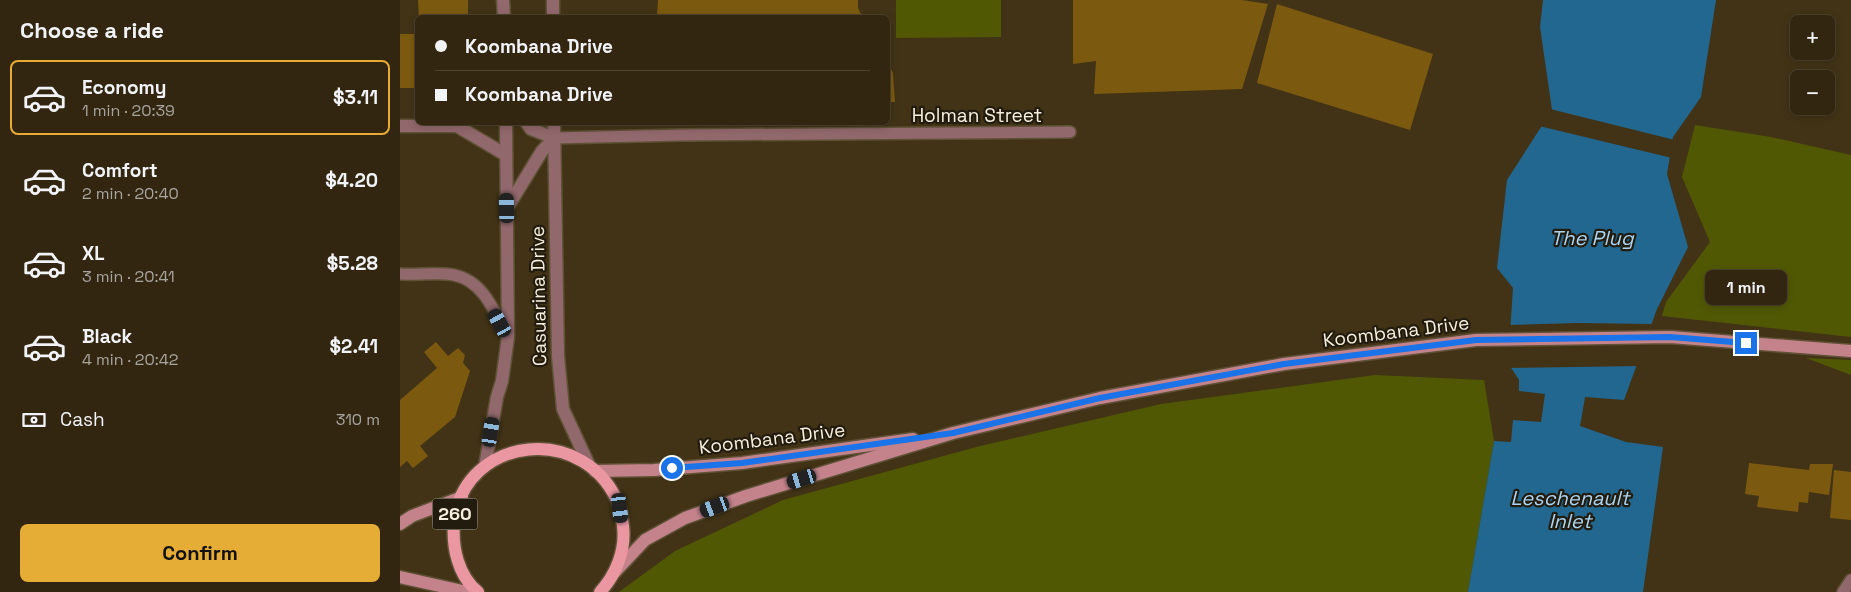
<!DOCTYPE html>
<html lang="en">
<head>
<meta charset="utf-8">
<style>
  :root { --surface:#322610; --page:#3a2e19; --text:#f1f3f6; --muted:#a8a59f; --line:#4d4330; --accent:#e5ad35 }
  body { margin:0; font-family:"Space Grotesk",sans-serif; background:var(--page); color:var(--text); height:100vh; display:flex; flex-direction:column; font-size:19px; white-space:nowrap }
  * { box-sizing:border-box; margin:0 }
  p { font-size:16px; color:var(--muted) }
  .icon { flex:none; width:28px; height:28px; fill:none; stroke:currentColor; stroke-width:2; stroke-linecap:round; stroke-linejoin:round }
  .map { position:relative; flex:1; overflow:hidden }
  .details { display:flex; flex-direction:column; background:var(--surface); width:400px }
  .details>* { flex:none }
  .guide { position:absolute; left:15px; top:15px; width:475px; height:110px; border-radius:8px; box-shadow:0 2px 8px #0003,0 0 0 1px var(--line); display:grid; align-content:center; height:110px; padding:0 20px; background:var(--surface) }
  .tools { position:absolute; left:1390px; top:15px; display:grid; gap:10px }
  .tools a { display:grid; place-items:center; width:45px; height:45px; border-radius:8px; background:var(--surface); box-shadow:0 2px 8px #0003,0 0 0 1px var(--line); font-size:25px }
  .end { position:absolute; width:22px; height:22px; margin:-11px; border:6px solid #1a73e8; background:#fff; box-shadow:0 0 0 2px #fff }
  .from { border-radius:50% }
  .bubble { position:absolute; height:35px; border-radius:8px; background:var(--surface); box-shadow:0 2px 8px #0003,0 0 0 1px var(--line); font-size:16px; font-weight:700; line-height:35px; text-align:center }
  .car { position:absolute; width:15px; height:30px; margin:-15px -8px; border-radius:6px; box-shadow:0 0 4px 1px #0007; background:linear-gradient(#222 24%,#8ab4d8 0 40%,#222 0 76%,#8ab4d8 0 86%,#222 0) }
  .guide b { display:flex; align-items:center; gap:18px; height:48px; font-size:19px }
  .guide b+b { border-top:1px solid var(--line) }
  .guide i { width:12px; height:12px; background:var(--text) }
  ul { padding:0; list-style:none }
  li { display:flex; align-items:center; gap:15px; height:75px; margin:0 10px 8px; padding:0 10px; border:2px solid transparent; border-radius:8px }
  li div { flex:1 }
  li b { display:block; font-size:19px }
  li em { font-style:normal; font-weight:700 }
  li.on { border-color:var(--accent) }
  li>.icon { width:45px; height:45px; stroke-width:1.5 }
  h2 { padding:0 20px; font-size:22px; line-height:60px }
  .pay { display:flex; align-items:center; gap:12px; height:55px; padding:0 20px; font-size:19px }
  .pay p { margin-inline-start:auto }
  .action { display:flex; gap:10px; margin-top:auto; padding:10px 20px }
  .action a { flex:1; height:58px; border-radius:8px; background:var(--accent); color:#111; font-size:20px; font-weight:700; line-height:58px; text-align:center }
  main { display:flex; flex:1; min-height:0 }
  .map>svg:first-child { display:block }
  .green { fill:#515804 }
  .water { fill:#216790 }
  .pier { fill:#423316 }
  .building { fill:#7b5a10 }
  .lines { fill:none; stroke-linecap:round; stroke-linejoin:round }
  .lane-casing { stroke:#5f5136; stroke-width:14 }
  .street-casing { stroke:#5f5136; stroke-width:15 }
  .secondary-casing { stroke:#5f5136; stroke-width:15 }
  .primary-casing { stroke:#5f5136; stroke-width:15 }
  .lane { stroke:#91686c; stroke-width:11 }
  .street { stroke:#91686c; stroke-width:12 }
  .secondary { stroke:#c4838b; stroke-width:12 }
  .primary { stroke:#eb97a2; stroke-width:12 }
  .route { stroke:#1a73e8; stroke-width:6 }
  .labels { text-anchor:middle; stroke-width:4.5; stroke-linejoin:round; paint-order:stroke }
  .shield { fill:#221c0f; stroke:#b7af9f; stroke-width:1 }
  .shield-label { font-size:18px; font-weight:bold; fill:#f7eedd }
  .street-label { font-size:19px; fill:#f7eedd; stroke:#221c0f }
  .water-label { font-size:20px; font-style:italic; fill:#abd4f1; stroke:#221c0f }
</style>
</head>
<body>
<main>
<section class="details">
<h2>Choose a ride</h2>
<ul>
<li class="on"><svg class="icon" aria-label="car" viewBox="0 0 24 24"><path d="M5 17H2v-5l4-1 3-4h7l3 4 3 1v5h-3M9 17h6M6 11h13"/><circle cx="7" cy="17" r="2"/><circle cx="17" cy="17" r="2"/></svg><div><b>Economy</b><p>1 min · 20:39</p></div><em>$3.11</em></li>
<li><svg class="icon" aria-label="car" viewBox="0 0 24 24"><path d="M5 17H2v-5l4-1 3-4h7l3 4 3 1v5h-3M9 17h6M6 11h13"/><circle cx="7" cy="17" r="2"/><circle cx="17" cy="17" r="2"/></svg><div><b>Comfort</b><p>2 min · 20:40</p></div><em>$4.20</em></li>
<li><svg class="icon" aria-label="car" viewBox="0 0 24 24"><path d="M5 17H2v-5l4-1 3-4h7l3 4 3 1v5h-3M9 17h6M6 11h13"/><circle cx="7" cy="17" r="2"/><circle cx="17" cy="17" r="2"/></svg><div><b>XL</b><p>3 min · 20:41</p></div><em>$5.28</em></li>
<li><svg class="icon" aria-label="car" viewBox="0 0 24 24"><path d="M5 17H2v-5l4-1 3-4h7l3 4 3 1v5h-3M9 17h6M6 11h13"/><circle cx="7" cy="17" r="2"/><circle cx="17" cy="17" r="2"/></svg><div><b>Black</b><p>4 min · 20:42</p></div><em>$2.41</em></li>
</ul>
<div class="pay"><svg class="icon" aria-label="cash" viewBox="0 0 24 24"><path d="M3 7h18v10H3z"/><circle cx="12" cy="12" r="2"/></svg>Cash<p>310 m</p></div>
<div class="action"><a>Confirm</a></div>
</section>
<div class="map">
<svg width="1451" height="592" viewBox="0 0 1451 592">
  <rect width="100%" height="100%" fill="#423316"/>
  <g class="green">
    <path d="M496,0h105v37l-105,1z"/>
    <path d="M1295,125l76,12 80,18v182l-189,-21 4,-14 44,-60 -28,-65z"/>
    <path d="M1406,358l45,2v15z"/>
    <path d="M975,375l109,5 10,61 -26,151h-849l56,-41 108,-51 197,-54 181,-42z"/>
  </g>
  <path class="water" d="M1143,0h173l-15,97 -28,40 -6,37 21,73 -31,62 -33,91 -39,-3 -5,29 46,16 37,5 -20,145h-175l26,-151 17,1 2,-22 28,2 4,-28 -26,-3v-11l-11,-17 5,-75 -16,-20 10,-88 45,-70 -12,-83z"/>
  <g class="pier">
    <path d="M1150,109l125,31 -3,18 -133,-32z"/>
    <path d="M1179,323l75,1 -15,42 -131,2 -3,-4 3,-39z"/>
  </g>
  <g class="building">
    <path d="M18,0h50v18h-49z"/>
    <path d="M258,0h200v8l5,10h-180l1,-4 -27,2z"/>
    <path d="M673,0h169l26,4 -26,85 -148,5 2,-33 -23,3z"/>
    <path d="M877,4l156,50 -23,76 -153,-47z"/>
    <rect x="0" y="34" width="15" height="54"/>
    <path d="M488,63l5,10 2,29h-7z"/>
    <path d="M36,342l12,14 10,-8 7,7 -2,8 7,8 -15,46 -35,29 8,10 -15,12 -6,-7 -7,6v-67l37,-32 -13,-16z"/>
    <path d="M1349,463l60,7 1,-6h23l-4,31 -20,-3 -1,11 -9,-1 -1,10 -41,-5 2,-11 -14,-2z"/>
    <path d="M1434,470l17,2v48l-21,-2z"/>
  </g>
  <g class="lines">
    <g class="lane-casing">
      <g id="lane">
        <path d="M154,138l129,-3 387,-3"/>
        <path d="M0,274c15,1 40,-2 54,1 30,6 41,38 54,62"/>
        <path d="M1443,592l8,-12"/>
      </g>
    </g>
    <g class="street-casing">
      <g id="street">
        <path d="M103,0l1,18"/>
        <path d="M153,0v18"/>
        <path d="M126,122l5,7 23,9"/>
        <path d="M154,122l4,234 5,53 25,54"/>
        <path d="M0,126h57l49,29"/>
        <path d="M107,208l35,-57 12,-13"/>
        <path d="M85,466l12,-69 5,-16 6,-44 -2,-215"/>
      </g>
    </g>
    <g class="secondary-casing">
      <g id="secondary">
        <path d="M195,471l59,-1 88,-7 171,-24"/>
        <path d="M0,524l12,-8 50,-19"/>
        <path d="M214,573l31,-33 40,-22 61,-22 207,-63 147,-35 184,-34 192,-24 194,-3 181,14"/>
        <path d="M0,577l67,15"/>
      </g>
    </g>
    <g class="primary-casing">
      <path id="primary" d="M78,592c-20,-16 -26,-45 -24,-69 9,-89 135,-102 166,-15 2,5 2,12 3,18 3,24 -7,49 -23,66"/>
    </g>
    <use href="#lane" class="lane"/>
    <use href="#street" class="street"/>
    <use href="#secondary" class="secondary"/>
    <use href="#primary" class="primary"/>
  </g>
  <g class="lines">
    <path class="route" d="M272,468l70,-5 211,-30 147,-35 184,-34 192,-24 194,-3 76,6"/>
  </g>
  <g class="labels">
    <rect class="shield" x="32.5" y="498.5" width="45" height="31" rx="4"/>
    <g class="shield-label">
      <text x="55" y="520">260</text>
    </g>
    <g class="street-label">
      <text x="577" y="122">Holman Street</text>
      <text transform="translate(138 296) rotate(-91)" y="7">Casuarina Drive</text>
      <text transform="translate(996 331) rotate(-7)" y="7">Koombana Drive</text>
      <text transform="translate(372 438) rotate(-7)" y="7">Koombana Drive</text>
    </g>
    <g class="water-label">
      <text x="1192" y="245">The Plug</text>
      <text x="1170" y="505">Leschenault<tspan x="1170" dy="23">Inlet</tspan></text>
    </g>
  </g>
</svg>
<div class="tools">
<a>+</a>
<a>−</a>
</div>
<i class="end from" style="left:272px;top:468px"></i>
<i class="end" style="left:1346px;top:343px"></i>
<div class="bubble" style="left:1305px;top:270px;width:82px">1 min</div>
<i class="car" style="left:107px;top:208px;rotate:359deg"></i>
<i class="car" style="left:100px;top:323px;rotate:331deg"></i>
<i class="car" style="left:91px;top:432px;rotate:9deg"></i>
<i class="car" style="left:402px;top:479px;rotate:253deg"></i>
<i class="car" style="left:315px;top:507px;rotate:250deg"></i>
<i class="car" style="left:220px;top:508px;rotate:173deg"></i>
<div class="guide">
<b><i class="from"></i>Koombana Drive</b>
<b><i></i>Koombana Drive</b>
</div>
</div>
</main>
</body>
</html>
